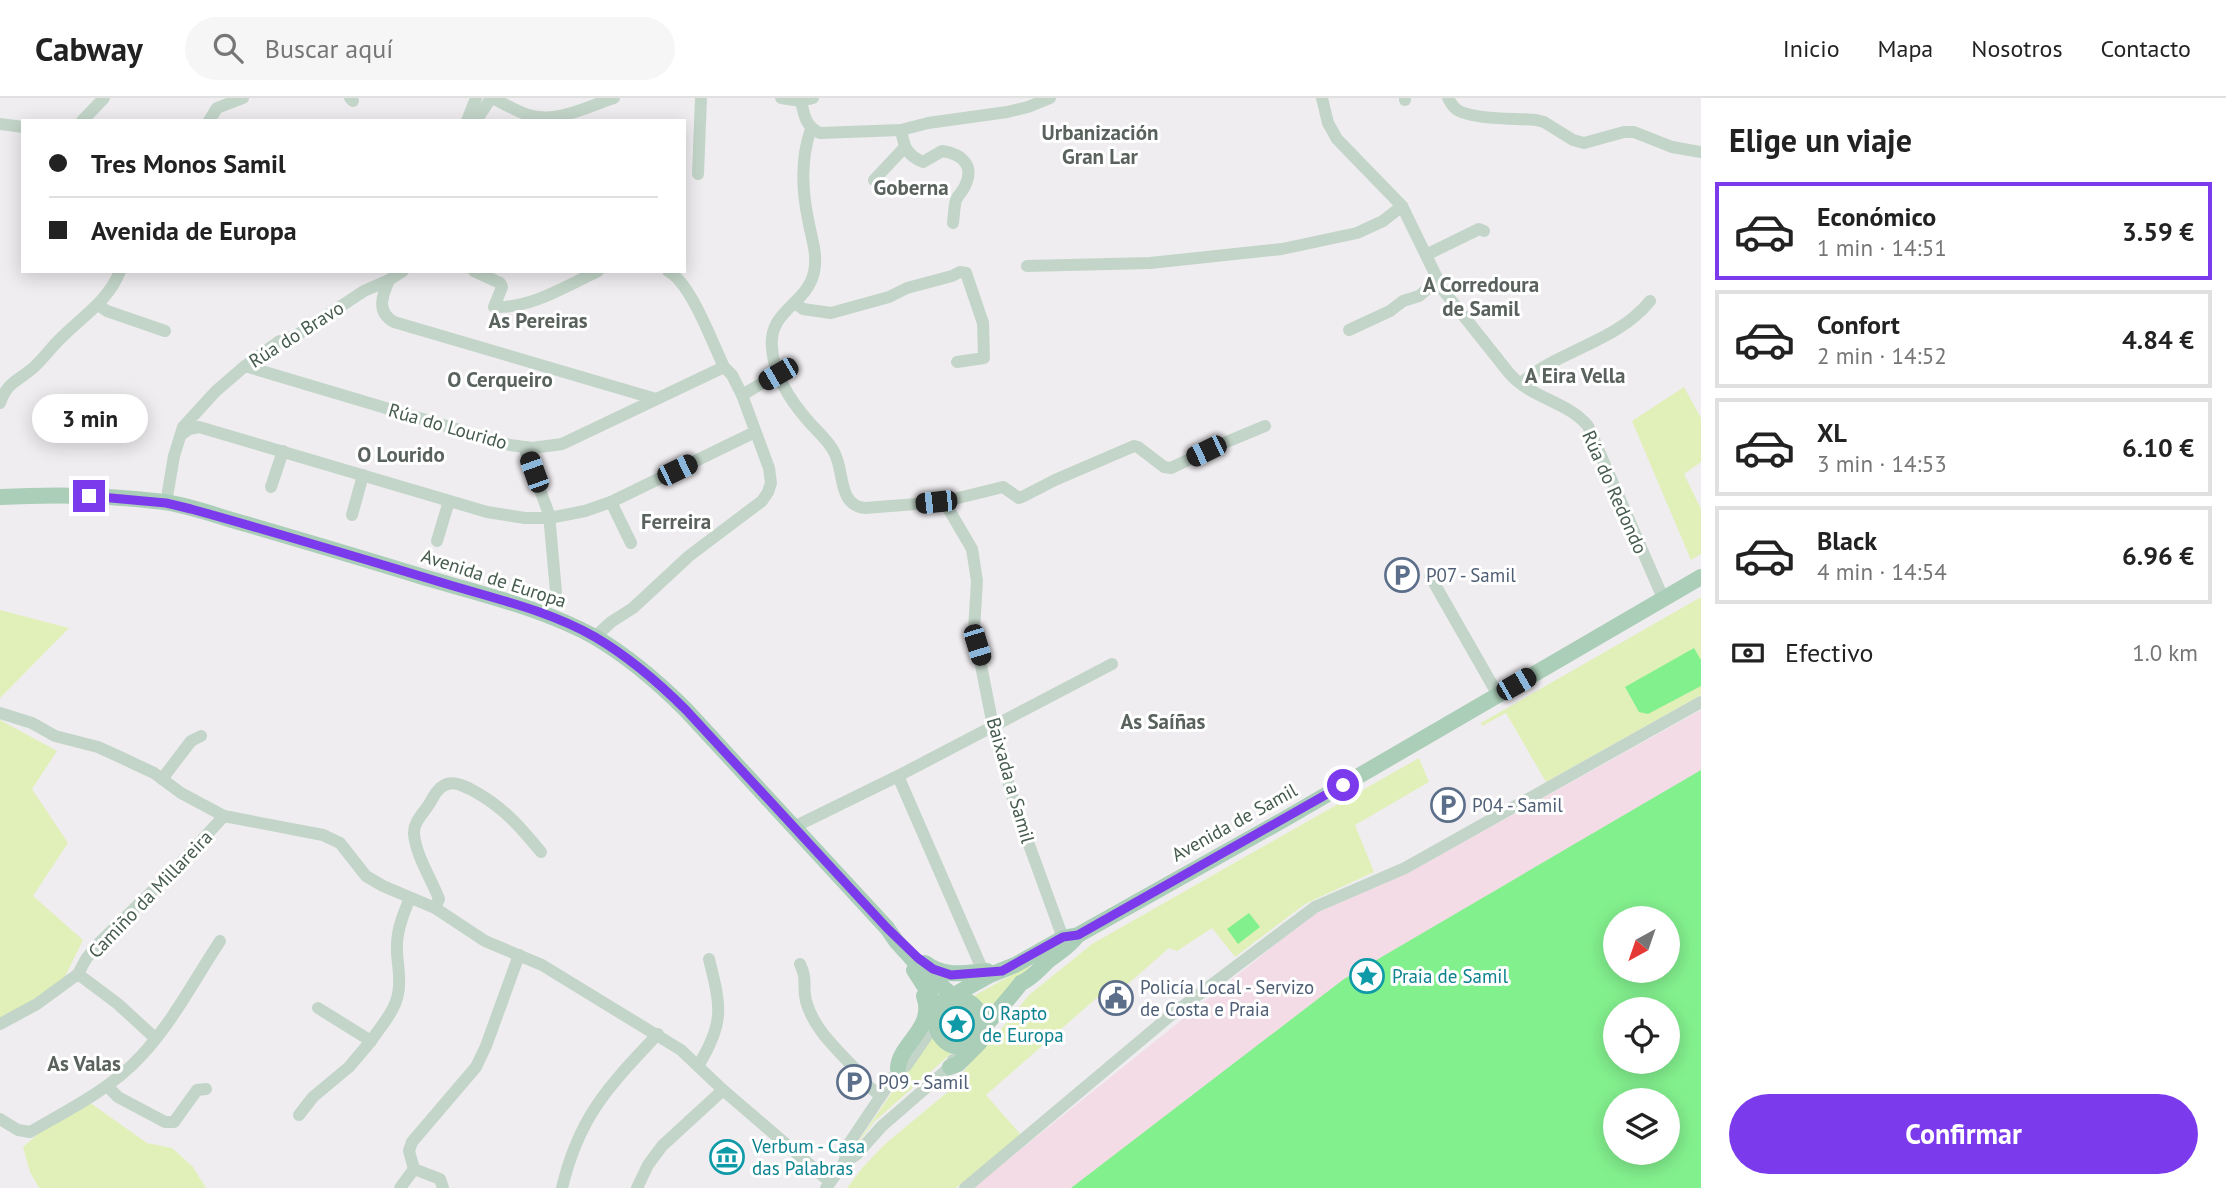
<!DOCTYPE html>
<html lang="es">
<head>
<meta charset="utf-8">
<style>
  :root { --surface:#fff; --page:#f6f6f6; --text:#222; --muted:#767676; --line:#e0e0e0; --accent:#7c3aed }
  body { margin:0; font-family:"PT Sans",sans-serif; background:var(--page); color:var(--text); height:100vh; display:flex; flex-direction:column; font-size:26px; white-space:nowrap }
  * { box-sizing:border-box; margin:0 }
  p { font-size:23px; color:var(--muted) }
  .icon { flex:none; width:38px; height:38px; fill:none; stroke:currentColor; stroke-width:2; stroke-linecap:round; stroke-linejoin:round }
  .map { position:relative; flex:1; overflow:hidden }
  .sheet { display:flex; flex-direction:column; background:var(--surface); width:525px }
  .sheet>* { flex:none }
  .banner { position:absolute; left:21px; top:21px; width:665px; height:154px; border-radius:0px; box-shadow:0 4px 18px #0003; display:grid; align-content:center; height:154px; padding:0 28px; background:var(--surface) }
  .needle { width:46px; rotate:220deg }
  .fabs { position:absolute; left:1603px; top:808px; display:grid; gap:14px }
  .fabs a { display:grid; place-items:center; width:77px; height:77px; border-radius:50%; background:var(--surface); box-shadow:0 4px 18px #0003; font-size:35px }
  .end { position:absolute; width:32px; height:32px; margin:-16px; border:9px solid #7c3aed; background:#fff; box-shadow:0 0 0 4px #fff }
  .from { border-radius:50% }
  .bubble { position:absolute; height:49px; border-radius:24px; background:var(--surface); box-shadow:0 4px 18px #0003; font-size:23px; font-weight:700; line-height:49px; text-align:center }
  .car { position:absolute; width:21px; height:42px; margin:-21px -10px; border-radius:9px; box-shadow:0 0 5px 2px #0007; background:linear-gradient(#222 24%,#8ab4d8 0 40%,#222 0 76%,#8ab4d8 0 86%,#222 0) }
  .banner b { display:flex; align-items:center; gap:24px; height:66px; font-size:26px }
  .banner b+b { border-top:2px solid var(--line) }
  .banner i { width:18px; height:18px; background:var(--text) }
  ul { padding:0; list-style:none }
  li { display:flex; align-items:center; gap:21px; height:98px; margin:0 14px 10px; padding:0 14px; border:4px solid var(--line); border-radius:0px }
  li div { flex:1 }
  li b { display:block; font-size:26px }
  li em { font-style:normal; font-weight:700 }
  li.selected { border-color:var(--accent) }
  li>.icon { width:63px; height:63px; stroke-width:1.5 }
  h2 { padding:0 28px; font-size:32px; line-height:84px }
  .pay { display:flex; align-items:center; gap:18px; height:77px; padding:0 28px; font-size:26px }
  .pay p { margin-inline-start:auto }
  .button { display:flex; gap:14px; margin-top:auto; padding:14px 28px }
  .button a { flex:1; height:80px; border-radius:42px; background:var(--accent); color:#fff; font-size:28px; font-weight:700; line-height:80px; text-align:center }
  header { display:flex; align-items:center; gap:42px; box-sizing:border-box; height:98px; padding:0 35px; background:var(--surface); border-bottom:2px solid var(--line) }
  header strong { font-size:33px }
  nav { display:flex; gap:38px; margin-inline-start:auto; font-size:24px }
  .search { width:490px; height:63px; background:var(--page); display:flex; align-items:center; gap:18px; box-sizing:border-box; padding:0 24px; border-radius:38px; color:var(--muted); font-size:26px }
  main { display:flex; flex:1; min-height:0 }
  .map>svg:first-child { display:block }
  .green { fill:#e1f0b8 }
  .sand { fill:#f3dce6 }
  .water { fill:#83f08e; fill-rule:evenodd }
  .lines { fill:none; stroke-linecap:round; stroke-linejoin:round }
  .minor { stroke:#c3d5c9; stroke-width:12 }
  .major { stroke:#abceb8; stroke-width:16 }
  .route { stroke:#7c3aed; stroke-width:9 }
  .labels { text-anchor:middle; stroke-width:6; stroke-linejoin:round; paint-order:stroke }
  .street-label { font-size:19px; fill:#455b4d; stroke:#fff }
  .service-label { font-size:19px; fill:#4e5e75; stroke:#fff; text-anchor:start }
  .culture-label { font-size:19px; fill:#0d838f; stroke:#fff; text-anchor:start }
  .neighbourhood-label { font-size:21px; font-weight:bold; fill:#59625d; stroke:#fff }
</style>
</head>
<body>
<header>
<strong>Cabway</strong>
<div class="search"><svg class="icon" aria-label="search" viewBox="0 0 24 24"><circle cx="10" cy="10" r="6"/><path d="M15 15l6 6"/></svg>Buscar aquí</div>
<nav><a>Inicio</a><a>Mapa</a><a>Nosotros</a><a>Contacto</a></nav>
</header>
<main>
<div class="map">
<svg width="1701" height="1090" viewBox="0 0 1701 1090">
  <rect width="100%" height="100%" fill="#f0edf0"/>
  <g class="green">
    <path d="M1684,289l17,31v44l-17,12 17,35v45l-10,6 -59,-139z"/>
    <path d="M1701,499v98l-155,87 -40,-69 -24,13 -1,-3z"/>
    <path d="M0,512l69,18 -69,70z"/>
    <path d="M0,622l57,31 -25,38 36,54 -35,53 50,44 -25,51 -58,30z"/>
    <path d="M1419,660l10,24 -74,43 19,47 -69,32 -70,53 -23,-29 -35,23 -8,-3 -40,35 -29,12 -114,100 35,40 -65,53h-109l16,-21 22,-23 65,-54 44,-59 4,2 31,-38 63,-51z"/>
    <path d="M1028,868l2,1 -44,47 -14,-17z"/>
    <path d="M932,936l22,17 -80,71 -27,36z"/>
    <path d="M89,1004l58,41 25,5 21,19 13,21h-167l-9,-16 -7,-25 24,-21z"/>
  </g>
  <path class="sand" d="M1701,612v171l-86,38 -448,269h-194l339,-273 98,-43z"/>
  <g class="water">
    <path d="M1694,550l7,12v26l-53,28 -9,-2 -14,-25z"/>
    <path d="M1701,672v418h-630l273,-209zM1615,821h53v52h-53zM1615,912h53v52h-53zM1615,1003h53v52h-53z"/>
    <path d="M1249,815l11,14 -22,17 -11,-15z"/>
  </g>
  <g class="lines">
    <g class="minor">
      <path d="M350,0l3,3"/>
      <path d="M493,0c11,6 23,13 35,17 29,9 60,-9 86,-17"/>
      <path d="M781,0l20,3 12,-3"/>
      <path d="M1322,0l6,25 9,16 65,67 41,84 66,83c21,25 58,28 79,53l75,172"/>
      <path d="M1448,0c3,5 5,10 11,13 19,9 55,7 77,9l8,2 29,18 11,3 40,-11h10l38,15 29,5"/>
      <path d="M1405,2v-2"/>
      <path d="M801,3c3,14 5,26 19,32l81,-3 27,-7 79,-11 21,-5 22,-9"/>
      <path d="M82,23l22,-23"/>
      <path d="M209,23l8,-13 26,-10"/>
      <path d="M467,23l9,-23"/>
      <path d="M476,23l15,-23"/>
      <path d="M0,26l23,3"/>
      <path d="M811,31c-10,28 -9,61 -3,90 3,18 10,35 6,53 -7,33 -46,38 -42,76 2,28 20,55 38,75 8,9 19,18 24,29 11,19 3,53 31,56l77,-6 6,6 24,41 5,32 -3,49 21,106 20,70 48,132"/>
      <path d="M901,32c3,16 5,25 22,32l19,-11c20,3 33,14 23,35 -2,5 -7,9 -9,14 -2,7 -2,16 -3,23"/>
      <path d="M698,76l3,-76"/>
      <path d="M874,82l30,-32"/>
      <path d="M1426,157l53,-26 5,2"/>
      <path d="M1027,168l123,-3 132,-14 75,-16 26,-12 19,-15"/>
      <path d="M474,173l26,12 2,4 -8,20c36,2 72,-21 104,-36"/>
      <path d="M389,182c-7,16 -13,32 5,42l262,77"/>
      <path d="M795,205l8,6 28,4 58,-16 18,-9 45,-12 8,-4 6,1 17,50 1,35 -27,4"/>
      <path d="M98,207l9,6 58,20"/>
      <path d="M1349,232l41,-19 13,-10 16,-5 19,-16"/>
      <path d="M245,268l265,79 22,3 30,-4 162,-77"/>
      <path d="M1521,285c38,-33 96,-41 129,-82"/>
      <path d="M742,297l36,-21"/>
      <path d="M0,305c8,-22 18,-22 33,-35 9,-8 17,-19 26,-28 22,-23 49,-38 61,-69"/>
      <path d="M181,337l8,-6 10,-2 288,85 38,6h24l36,-7 26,-9 144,-70"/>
      <path d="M526,349v6l23,61 7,78"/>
      <path d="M271,389l12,-36"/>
      <path d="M611,404l20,41"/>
      <path d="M942,404l61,-15 16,11 5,-2 31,-16 79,-34 4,1 26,20 7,1 53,-25 41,-17"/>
      <path d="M166,405l8,-47 9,-29 33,-36 29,-25 33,-24 19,-7 67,-44 25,-11 14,-9"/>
      <path d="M352,417l11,-40"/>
      <path d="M437,443l12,-40"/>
      <path d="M1430,478l68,119"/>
      <path d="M595,539l16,-15 22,-14 56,-52 73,-55 6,-9 3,-9 -2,-15 -27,-73 -10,-20 -8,-8c-12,-25 -33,-84 -56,-96"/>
      <path d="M0,615l32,10 23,13 43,11 22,10 34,16 27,20 43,23 99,19 17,8 26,33 17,10 52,22 50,33 57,24 139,85 42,40 107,92"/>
      <path d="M898,678l85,195"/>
      <path d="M162,681l29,-38 10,-5"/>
      <path d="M794,729l104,-51 214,-112"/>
      <path d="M435,810l4,-9c-8,-21 -23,-43 -25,-65 -1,-13 12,-23 17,-33 13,-26 27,-19 48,-7 26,15 43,35 62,58"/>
      <path d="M800,866c8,17 2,21 6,37 8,30 34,51 55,74l3,8 16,12"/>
      <path d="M78,876l40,30 37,34"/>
      <path d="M318,910l53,33c10,-15 24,-30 27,-47 4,-17 -2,-33 -1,-49 0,-16 7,-33 13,-47"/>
      <path d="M0,926l37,-20 41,-30 8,-15 13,-16 77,-75 48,-52"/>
      <path d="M698,968c27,-44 23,-59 11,-107"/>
      <path d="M899,970l7,-2 29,-42"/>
      <path d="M107,988l11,11 47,25h9l23,-32 9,-1"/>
      <path d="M299,1017l14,-18 36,-30 22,-26"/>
      <path d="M0,1021l18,11 12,2c38,-22 81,-43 111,-76 31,-33 54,-77 79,-115"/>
      <path d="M844,1065l4,-18 55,-82"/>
      <path d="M414,1071l-5,-18 3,-9 64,-75 10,-21 33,-91"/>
      <path d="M414,1071l26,10 3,9"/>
      <path d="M400,1090l14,-19"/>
      <path d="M562,1090c17,-72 47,-102 96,-154"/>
      <path d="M637,1090l11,-23 14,-19 61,-56"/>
      <path d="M826,1090l18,-25 13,-9 25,-28 68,-59 3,-7"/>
      <path d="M965,1090l205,-172 145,-109 90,-39 296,-166"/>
    </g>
    <g class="major">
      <path d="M0,399c55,-3 110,-2 164,5 28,4 56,15 82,22 58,17 116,34 174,52 57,17 123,32 175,61 34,20 63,45 91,73l201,218 9,13 20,22 40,36"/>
      <path d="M925,865c20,15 39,10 62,8"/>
      <path d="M914,872l16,25 7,19"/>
      <path d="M945,902l45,-25 25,-10 48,-27 15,-3 205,-115 418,-243"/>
      <path d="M981,933c6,-22 -20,-44 -39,-25 -19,21 9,53 31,36 5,-4 7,-9 10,-13 12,-16 26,-30 38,-46 12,-5 19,-15 28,-23 10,-8 20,-13 28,-24"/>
      <path d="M950,969l8,-3 22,-22"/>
      <path d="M898,971c0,-25 38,-40 26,-73"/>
    </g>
  </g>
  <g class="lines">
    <path class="route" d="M89,398l77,7 25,6c83,23 166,48 249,73 52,16 108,28 155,55 34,20 63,45 91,73l201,218 31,30 15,11 18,6 51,-4 61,-34 15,-2 265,-150"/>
  </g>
  <defs>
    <g id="parking-ring" transform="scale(1.75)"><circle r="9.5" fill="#fff" stroke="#5c6f8a" stroke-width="1.5"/><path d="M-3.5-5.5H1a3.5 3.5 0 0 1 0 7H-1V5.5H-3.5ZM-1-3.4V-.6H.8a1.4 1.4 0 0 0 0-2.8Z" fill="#5c6f8a"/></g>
    <g id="sight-ring" transform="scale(1.75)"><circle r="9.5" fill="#fff" stroke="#0f9aa8" stroke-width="1.5"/><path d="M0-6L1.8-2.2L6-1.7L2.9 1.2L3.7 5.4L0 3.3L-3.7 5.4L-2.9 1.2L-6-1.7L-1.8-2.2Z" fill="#0f9aa8"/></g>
    <g id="civic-ring" transform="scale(1.75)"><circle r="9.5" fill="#fff" stroke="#5c6f8a" stroke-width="1.5"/><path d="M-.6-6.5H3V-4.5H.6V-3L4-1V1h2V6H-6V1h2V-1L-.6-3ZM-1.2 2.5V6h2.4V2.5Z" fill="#5c6f8a"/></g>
    <g id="museum-ring" transform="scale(1.75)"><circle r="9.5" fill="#fff" stroke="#0f9aa8" stroke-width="1.5"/><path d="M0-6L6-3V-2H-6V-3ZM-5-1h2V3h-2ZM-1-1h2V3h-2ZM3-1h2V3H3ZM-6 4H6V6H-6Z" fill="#0f9aa8"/></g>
  </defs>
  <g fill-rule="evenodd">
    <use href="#parking-ring" x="1402" y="477"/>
    <use href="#parking-ring" x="1448" y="707"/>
    <use href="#sight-ring" x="1367" y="878"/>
    <use href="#civic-ring" x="1116" y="900"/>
    <use href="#sight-ring" x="957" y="926"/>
    <use href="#parking-ring" x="854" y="984"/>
    <use href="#museum-ring" x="727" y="1059"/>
  </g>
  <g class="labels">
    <g class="street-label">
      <text transform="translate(296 236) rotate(-32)" y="7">Rúa do Bravo</text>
      <text transform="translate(448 328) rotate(16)" y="7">Rúa do Lourido</text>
      <text transform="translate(1615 394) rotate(66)" y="7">Rúa do Redondo</text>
      <text transform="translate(494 480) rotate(18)" y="7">Avenida de Europa</text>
      <text transform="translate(1011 682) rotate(74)" y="7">Baixada a Samil</text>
      <text transform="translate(1234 724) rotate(-29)" y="7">Avenida de Samil</text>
      <text transform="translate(150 796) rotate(-46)" y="7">Camiño da Millareira</text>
    </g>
    <g class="service-label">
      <text x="1426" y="484">P07 - Samil</text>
      <text x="1472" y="714">P04 - Samil</text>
      <text x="1140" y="896">Policía Local - Servizo<tspan x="1140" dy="22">de Costa e Praia</tspan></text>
      <text x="878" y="991">P09 - Samil</text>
    </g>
    <g class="culture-label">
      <text x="1392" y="885">Praia de Samil</text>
      <text x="982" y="922">O Rapto<tspan x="982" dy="22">de Europa</tspan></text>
      <text x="752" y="1055">Verbum - Casa<tspan x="752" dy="22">das Palabras</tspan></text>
    </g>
    <g class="neighbourhood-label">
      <text x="1100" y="42">Urbanización<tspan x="1100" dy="24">Gran Lar</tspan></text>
      <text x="911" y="97">Goberna</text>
      <text x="1481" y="194">A Corredoura<tspan x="1481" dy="24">de Samil</tspan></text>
      <text x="538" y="230">As Pereiras</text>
      <text x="1575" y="285">A Eira Vella</text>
      <text x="500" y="289">O Cerqueiro</text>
      <text x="401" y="364">O Lourido</text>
      <text x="676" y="431">Ferreira</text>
      <text x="1163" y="631">As Saíñas</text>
      <text x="84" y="973">As Valas</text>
    </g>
  </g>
</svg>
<div class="fabs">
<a><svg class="needle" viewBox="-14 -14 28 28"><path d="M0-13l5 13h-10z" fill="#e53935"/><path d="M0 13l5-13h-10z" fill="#767676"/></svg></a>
<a><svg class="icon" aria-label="locate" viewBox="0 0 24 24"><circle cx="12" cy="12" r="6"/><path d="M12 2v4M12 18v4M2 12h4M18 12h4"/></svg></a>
<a><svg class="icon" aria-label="layers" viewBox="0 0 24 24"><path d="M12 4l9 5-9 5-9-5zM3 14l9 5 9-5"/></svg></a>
</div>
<i class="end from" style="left:1343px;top:687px"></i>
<i class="end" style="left:89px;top:398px"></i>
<div class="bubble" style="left:32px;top:296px;width:116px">3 min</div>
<i class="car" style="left:778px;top:276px;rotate:240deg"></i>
<i class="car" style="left:1206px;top:353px;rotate:244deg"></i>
<i class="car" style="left:677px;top:372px;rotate:64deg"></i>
<i class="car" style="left:534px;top:374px;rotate:340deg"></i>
<i class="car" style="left:936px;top:404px;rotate:264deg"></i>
<i class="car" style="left:977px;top:547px;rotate:163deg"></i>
<i class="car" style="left:1516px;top:586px;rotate:60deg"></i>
<div class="banner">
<b><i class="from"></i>Tres Monos Samil</b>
<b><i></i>Avenida de Europa</b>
</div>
</div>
<section class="sheet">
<h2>Elige un viaje</h2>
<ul>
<li class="selected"><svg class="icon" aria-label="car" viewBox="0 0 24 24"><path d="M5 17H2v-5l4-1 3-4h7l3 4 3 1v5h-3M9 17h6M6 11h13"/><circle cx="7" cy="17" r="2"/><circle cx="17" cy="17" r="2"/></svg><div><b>Económico</b><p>1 min · 14:51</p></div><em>3.59 €</em></li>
<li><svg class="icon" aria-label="car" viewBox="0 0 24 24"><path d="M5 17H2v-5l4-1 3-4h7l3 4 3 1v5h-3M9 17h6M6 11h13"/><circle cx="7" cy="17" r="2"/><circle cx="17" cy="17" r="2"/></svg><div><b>Confort</b><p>2 min · 14:52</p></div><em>4.84 €</em></li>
<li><svg class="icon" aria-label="car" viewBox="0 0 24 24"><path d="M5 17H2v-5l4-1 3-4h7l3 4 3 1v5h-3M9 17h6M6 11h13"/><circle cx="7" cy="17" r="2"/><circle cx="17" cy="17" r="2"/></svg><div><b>XL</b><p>3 min · 14:53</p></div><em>6.10 €</em></li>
<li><svg class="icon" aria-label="car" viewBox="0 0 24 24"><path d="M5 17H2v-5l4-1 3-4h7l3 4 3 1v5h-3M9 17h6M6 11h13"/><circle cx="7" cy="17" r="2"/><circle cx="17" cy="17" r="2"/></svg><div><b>Black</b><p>4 min · 14:54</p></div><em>6.96 €</em></li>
</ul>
<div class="pay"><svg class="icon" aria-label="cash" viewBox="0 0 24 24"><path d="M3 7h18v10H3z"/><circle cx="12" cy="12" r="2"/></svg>Efectivo<p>1.0 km</p></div>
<div class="button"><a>Confirmar</a></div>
</section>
</main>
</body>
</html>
